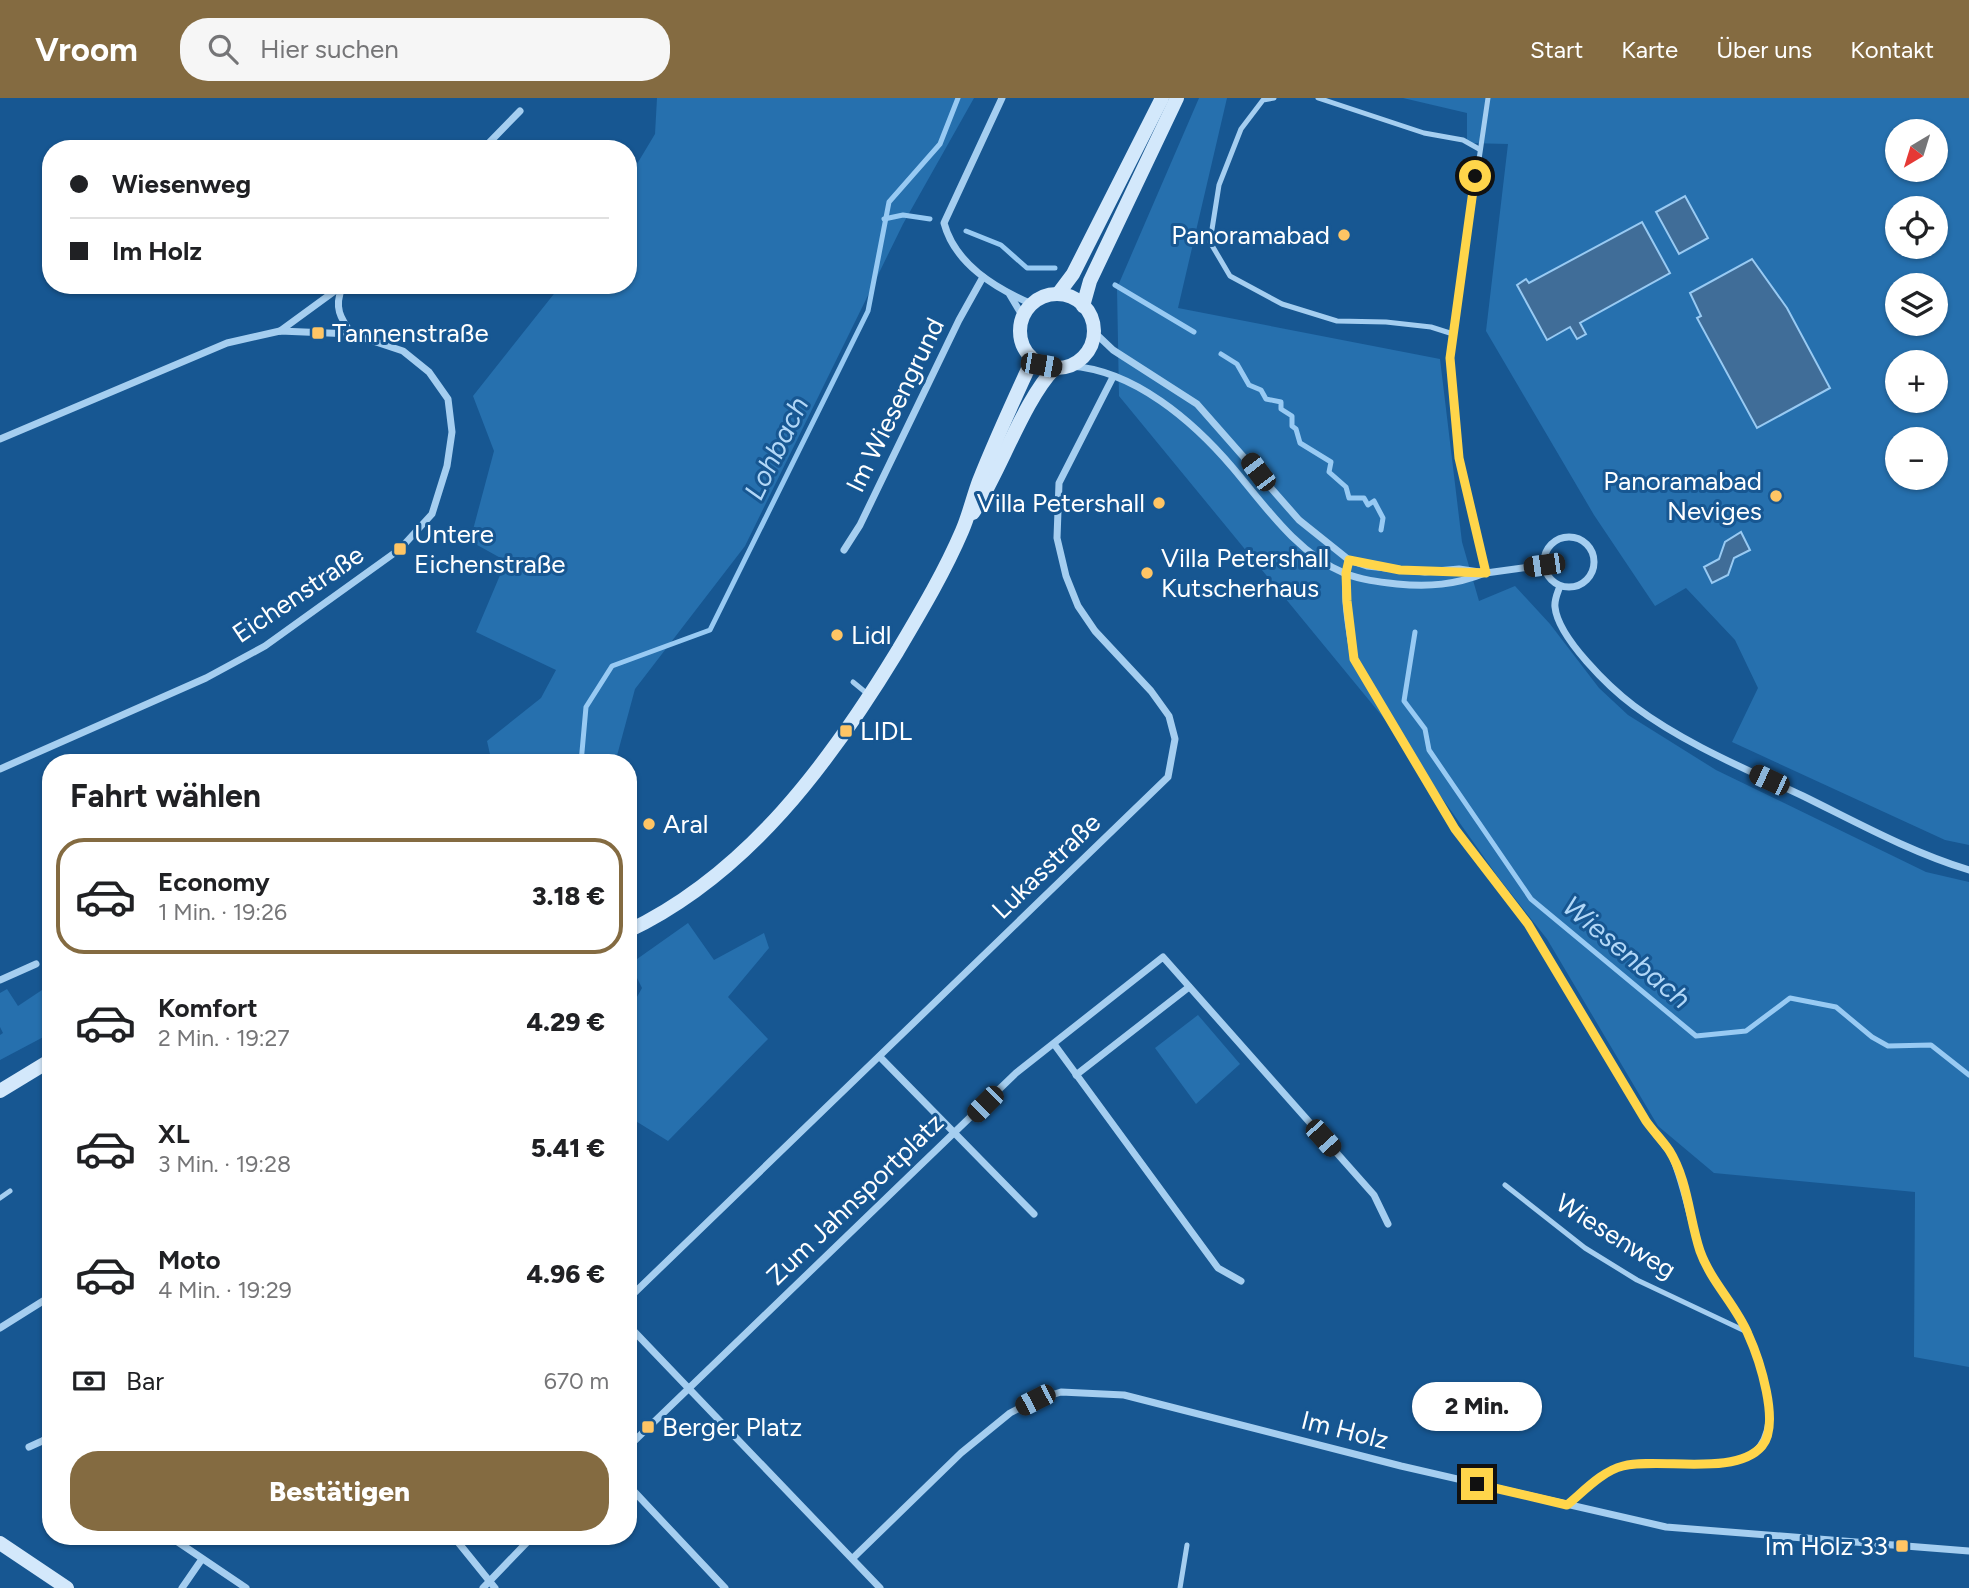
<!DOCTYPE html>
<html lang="de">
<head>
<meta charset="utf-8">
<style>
  :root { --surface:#fff; --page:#f6f6f6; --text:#202124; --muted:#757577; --line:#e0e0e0; --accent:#846b41 }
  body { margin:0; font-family:Figtree,sans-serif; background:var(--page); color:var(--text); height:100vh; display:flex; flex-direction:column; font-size:26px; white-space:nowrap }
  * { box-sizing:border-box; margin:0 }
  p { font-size:23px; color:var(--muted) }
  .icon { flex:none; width:38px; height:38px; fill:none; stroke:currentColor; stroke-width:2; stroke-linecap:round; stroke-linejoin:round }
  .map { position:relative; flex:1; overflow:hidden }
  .drawer { position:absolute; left:42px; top:656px; width:595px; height:791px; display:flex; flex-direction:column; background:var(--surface); border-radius:28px; box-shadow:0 2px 5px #0004 }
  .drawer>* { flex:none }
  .hud { position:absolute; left:42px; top:42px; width:595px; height:154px; border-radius:28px; box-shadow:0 2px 5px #0004; display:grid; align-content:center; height:154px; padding:0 28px; background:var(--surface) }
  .needle { width:46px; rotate:218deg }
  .tools { position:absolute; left:1885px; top:21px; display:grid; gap:14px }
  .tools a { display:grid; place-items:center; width:63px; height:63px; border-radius:50%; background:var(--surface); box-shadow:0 2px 5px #0004; font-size:35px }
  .end { position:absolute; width:32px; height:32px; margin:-16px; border:9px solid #ffd54a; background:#111; box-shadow:0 0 0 4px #111 }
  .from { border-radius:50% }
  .bubble { position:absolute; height:49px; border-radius:24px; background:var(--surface); box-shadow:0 2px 5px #0004; font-size:23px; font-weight:800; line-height:49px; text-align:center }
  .car { position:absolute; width:21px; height:42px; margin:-21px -10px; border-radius:9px; box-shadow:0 0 5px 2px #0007; background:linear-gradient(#222 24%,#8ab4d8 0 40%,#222 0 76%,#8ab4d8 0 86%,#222 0) }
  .hud b { display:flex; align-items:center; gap:24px; height:66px; font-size:26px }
  .hud b+b { border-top:2px solid var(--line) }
  .hud i { width:18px; height:18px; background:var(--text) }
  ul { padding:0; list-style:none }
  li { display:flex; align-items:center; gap:21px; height:116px; margin:0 14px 10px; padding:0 14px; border:4px solid transparent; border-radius:28px }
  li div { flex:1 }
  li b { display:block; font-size:26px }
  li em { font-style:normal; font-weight:800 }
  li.selected { border-color:var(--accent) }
  li>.icon { width:63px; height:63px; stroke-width:1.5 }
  h2 { padding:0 28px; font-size:32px; line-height:84px }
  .pay { display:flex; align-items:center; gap:18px; height:77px; padding:0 28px; font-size:26px }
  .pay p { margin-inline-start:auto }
  .primary-button { display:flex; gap:14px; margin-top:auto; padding:14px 28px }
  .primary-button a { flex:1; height:80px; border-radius:28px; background:var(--accent); color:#fff; font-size:28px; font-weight:800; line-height:80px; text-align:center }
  header { display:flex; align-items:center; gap:42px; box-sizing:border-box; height:98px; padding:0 35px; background:var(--accent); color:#fff }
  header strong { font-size:33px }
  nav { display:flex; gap:38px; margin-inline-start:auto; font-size:24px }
  .search { width:490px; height:63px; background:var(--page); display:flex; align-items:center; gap:18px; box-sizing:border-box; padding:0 24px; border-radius:28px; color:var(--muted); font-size:26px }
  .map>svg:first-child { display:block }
  .green { fill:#2670ae; fill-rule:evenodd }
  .water { fill:#406d98; stroke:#98caf3; stroke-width:2 }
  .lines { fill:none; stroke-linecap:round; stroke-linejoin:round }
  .stream { stroke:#98caf3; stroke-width:5 }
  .service { stroke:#a5cef0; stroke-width:5 }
  .minor { stroke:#a5cef0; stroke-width:7 }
  .secondary { stroke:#d3e8fb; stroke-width:14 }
  .route { stroke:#ffd54a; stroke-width:9 }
  .poi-dot { fill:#ffc564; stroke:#175792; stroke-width:2.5 }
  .labels { text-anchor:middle; stroke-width:6; stroke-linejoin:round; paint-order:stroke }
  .poi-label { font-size:26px; fill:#fff; stroke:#175792; text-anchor:start }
  .street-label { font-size:26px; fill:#fff; stroke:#175792 }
  .water-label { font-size:28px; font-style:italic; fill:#b1d7f7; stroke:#175792 }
</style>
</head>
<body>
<header>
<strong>Vroom</strong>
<div class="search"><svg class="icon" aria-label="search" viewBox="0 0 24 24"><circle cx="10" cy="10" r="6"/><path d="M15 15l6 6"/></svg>Hier suchen</div>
<nav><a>Start</a><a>Karte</a><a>Über uns</a><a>Kontakt</a></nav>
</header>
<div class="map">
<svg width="1969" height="1490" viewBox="0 0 1969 1490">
  <rect width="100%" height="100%" fill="#175792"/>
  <g class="green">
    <path d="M657,0h317l-71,126 -158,322 -110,143 -20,74h-123l-5,-22 54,-43 15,-28 -80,-38 30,-71 -36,-20 24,-90 -21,-55 88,-111h67v-106l27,-45z"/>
    <path d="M1199,0h28l-49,210 262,51 22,183 17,59 36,-15 35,38 49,64 29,27 88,55 210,102 43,10v485l-55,-10 1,-165 -201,-19 -56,-47 -111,-187 -49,-62 -102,-144 -277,-337 -2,-108z"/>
    <path d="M1403,0h566v747l-24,-5 -213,-98 26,-54 -23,-48 -49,-52 -31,18 -61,-91 -108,-184 22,-187 -41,-1v-30zM1897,33h39v39h-39zM1897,110h39v39h-39zM1897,187h39v39h-39zM1897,264h39v39h-39zM1897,341h39v39h-39z"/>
    <path d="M688,825l26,37 50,-27 5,15 -41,49 40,42 -100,102 -34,-21 -6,4v-111l14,-25 -12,-24z"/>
    <path d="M51,886v49l-51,27v-25l3,-2 -3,-6v-34l7,-4 11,17z"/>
    <path d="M1198,917l42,49 -44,40 -41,-56z"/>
  </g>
  <g class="water">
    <path d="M1685,98l23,42 -29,16 -23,-42z"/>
    <path d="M1642,124l28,51 -90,50 6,11 -9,5 -7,-12 -23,13 -30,-55 9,-6 3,4z"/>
    <path d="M1752,161l35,49 43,80 -73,40 -60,-110 4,-2 -11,-23z"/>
    <path d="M1741,434l9,18 -16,8 -6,17 -16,8 -8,-16 15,-8 6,-17z"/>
  </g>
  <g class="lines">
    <g class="stream">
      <path d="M884,121l19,-4 27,4"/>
      <path d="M966,133l35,14 26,23h28"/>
      <path d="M1115,187l79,47"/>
      <path d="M1221,256l16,10 12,21 12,5 5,9 15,3v7l11,7v10l4,3 4,14 31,19 -2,10 17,15 3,11h15l4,7 6,-4 9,17 -2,12"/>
      <path d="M1415,534l-11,69 21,28 4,21 102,149 165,137 50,-5 44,-33 46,9 36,30 16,9 43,-1 38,30"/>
      <path d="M581,665l5,-56 26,-41 98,-36 158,-319 21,-109 51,-58 18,-46"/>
    </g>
    <g class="service">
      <path d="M1274,0l-11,2 -22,29 -22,56 -9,57 20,34 52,28 55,17 49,1 45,5 22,7"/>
      <path d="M1318,0l106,35 39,7 16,9"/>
      <path d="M1486,475l-27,-115 -9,-100 38,-260"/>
      <path d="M853,584l17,14"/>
      <path d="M1505,1087l80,63 52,32 108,51"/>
      <path d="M0,1100l10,-7"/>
      <path d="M1568,1406c16,-13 32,-29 52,-37 28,-11 81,1 112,-5 58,-10 34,-96 15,-132 -15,-26 -36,-49 -47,-78 -12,-33 -16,-68 -31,-101"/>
      <path d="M1180,1490l7,-43"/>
    </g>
    <g class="minor">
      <path d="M1002,0l-58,125c11,41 51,65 88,81"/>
      <path d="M483,51l37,-38"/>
      <path d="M342,190c-8,19 -2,30 10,46"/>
      <path d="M1010,197l12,20"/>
      <path d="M280,233l63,-46"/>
      <path d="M1093,233l20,19 84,54 102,116 50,40 18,6 58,6 34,-3 27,4 58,-8"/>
      <path d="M1070,268c64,4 123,55 163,102 32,38 64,85 111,105 17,7 35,9 53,11 32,3 58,1 88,-11"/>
      <path d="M0,341l227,-96 53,-12 72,3 51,17 26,21 19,27 4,33 -5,34 -15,48 -32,35 -135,97 -59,32 -206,91"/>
      <circle cx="1569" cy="464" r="25"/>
      <path d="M844,452l16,-25 99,-205 24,-43"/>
      <path d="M1349,462c-8,31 0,68 5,99l101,170 73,95 118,197 23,30"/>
      <path d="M1560,488c-2,6 -6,14 -5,21 3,31 55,81 79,99 51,38 112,63 169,90 55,27 107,56 166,74"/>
      <path d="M0,882l36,-16"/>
      <path d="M1054,946l164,224 23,13"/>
      <path d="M880,959l154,157"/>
      <path d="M1076,977l113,-88"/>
      <path d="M628,1201l540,-522 7,-38 -6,-23 -18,-25 -56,-60 -17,-25 -12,-30 -9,-38 2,-55 54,-106"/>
      <path d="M628,1227l252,263"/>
      <path d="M0,1230l51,-32"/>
      <path d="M45,1341l2,19 4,2"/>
      <path d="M29,1349l22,-10"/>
      <path d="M628,1349l388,-374 147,-116 211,238 14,29"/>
      <path d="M628,1387l97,103"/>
      <path d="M169,1438l77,52"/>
      <path d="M453,1438l42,52"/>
      <path d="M853,1460l108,-105 49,-40 25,-13 26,-8 63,3 277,71 265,61 303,24"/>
      <path d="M182,1490l20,-29"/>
      <path d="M483,1490l50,-52"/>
    </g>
    <g class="secondary">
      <path d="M1058,196l15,-20 89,-176"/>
      <circle cx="1057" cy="233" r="37"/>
      <path d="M1083,208l7,-25 87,-183"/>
      <path d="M973,415c27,-41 51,-114 82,-145"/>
      <path d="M628,833c120,-57 202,-169 269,-279 23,-39 47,-79 65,-121 7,-16 11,-34 17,-50 15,-38 32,-75 49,-112l2,-13"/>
      <path d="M0,993l51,-31"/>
      <path d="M0,1445l67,45"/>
    </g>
  </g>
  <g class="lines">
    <path class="route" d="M1475,78l-25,182 9,100 27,115 -86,-3 -51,-10 -3,13 1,28 7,58 101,170 73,95 118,197c7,10 16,19 23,29 19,30 20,68 31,101 11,31 36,54 48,83 11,24 33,90 14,112 -26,31 -103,11 -139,20 -21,5 -40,26 -56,39l-90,-21"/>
  </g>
  <g class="poi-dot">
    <circle cx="1344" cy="137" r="7"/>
    <rect x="311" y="228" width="14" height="14" rx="3.5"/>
    <circle cx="1776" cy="398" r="7"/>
    <circle cx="1159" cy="405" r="7"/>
    <rect x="393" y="444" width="14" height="14" rx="3.5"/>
    <circle cx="1147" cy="475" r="7"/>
    <circle cx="837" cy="537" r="7"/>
    <rect x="839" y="626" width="14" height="14" rx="3.5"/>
    <circle cx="649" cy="726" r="7"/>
    <rect x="641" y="1322" width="14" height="14" rx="3.5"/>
    <rect x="1895" y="1441" width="14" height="14" rx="3.5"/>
  </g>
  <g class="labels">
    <g class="poi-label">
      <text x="1330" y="146" text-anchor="end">Panoramabad</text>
      <text x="332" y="244">Tannenstraße</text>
      <text x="1762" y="392" text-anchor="end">Panoramabad<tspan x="1762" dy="30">Neviges</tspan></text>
      <text x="1145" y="414" text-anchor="end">Villa Petershall</text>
      <text x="414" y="445">Untere<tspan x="414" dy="30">Eichenstraße</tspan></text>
      <text x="1161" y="469">Villa Petershall<tspan x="1161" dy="30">Kutscherhaus</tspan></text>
      <text x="851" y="546">Lidl</text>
      <text x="860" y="642">LIDL</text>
      <text x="663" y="735">Aral</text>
      <text x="662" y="1338">Berger Platz</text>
      <text x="1888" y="1457" text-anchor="end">Im Holz 33</text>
    </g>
    <g class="street-label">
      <text transform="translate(895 307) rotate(-64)" y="9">Im Wiesengrund</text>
      <text transform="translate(298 496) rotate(-34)" y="9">Eichenstraße</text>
      <text transform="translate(1046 768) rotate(-44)" y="9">Lukasstraße</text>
      <text transform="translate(855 1101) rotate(-44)" y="9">Zum Jahnsportplatz</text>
      <text transform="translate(1616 1138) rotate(32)" y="9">Wiesenweg</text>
      <text transform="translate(1345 1332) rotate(14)" y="9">Im Holz</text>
    </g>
    <g class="water-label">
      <text transform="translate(776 350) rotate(-64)" y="10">Lohbach</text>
      <text transform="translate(1627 854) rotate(40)" y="10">Wiesenbach</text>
    </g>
  </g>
</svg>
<div class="tools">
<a><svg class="needle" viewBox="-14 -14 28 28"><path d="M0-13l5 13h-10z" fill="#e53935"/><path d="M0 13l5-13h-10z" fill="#757577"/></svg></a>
<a><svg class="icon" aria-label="locate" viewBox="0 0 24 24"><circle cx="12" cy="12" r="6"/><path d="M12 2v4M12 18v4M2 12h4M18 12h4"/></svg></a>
<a><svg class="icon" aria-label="layers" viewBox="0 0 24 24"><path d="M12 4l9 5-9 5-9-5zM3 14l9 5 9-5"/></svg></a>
<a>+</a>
<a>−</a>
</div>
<i class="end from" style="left:1475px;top:78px"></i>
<i class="end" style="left:1477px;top:1386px"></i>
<div class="bubble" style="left:1412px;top:1284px;width:130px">2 Min.</div>
<i class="car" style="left:1041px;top:267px;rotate:100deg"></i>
<i class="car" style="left:1258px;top:374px;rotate:323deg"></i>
<i class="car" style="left:1544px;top:467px;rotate:262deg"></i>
<i class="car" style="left:1769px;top:682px;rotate:295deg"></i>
<i class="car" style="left:985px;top:1006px;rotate:225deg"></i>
<i class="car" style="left:1323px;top:1040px;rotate:138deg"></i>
<i class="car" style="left:1035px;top:1302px;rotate:243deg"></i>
<div class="hud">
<b><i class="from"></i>Wiesenweg</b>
<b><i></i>Im Holz</b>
</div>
<section class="drawer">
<h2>Fahrt wählen</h2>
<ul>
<li class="selected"><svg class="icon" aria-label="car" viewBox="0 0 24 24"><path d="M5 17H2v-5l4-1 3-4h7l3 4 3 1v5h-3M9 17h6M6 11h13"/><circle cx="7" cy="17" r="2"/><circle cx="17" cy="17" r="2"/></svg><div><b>Economy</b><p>1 Min. · 19:26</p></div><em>3.18 €</em></li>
<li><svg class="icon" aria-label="car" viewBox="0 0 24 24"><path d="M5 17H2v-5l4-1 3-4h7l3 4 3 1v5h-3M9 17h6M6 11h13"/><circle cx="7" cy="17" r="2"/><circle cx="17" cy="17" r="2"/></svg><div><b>Komfort</b><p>2 Min. · 19:27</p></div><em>4.29 €</em></li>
<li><svg class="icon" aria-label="car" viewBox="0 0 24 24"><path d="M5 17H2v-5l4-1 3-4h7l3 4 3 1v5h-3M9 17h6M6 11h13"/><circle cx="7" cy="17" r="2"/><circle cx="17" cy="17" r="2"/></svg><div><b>XL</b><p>3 Min. · 19:28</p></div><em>5.41 €</em></li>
<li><svg class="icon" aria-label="car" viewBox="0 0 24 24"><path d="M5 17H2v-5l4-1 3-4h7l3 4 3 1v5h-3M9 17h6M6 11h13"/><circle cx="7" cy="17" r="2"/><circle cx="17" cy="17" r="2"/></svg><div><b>Moto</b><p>4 Min. · 19:29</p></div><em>4.96 €</em></li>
</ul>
<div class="pay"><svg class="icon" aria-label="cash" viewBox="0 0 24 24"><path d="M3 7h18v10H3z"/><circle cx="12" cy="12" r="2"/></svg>Bar<p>670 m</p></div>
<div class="primary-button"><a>Bestätigen</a></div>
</section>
</div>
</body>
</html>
